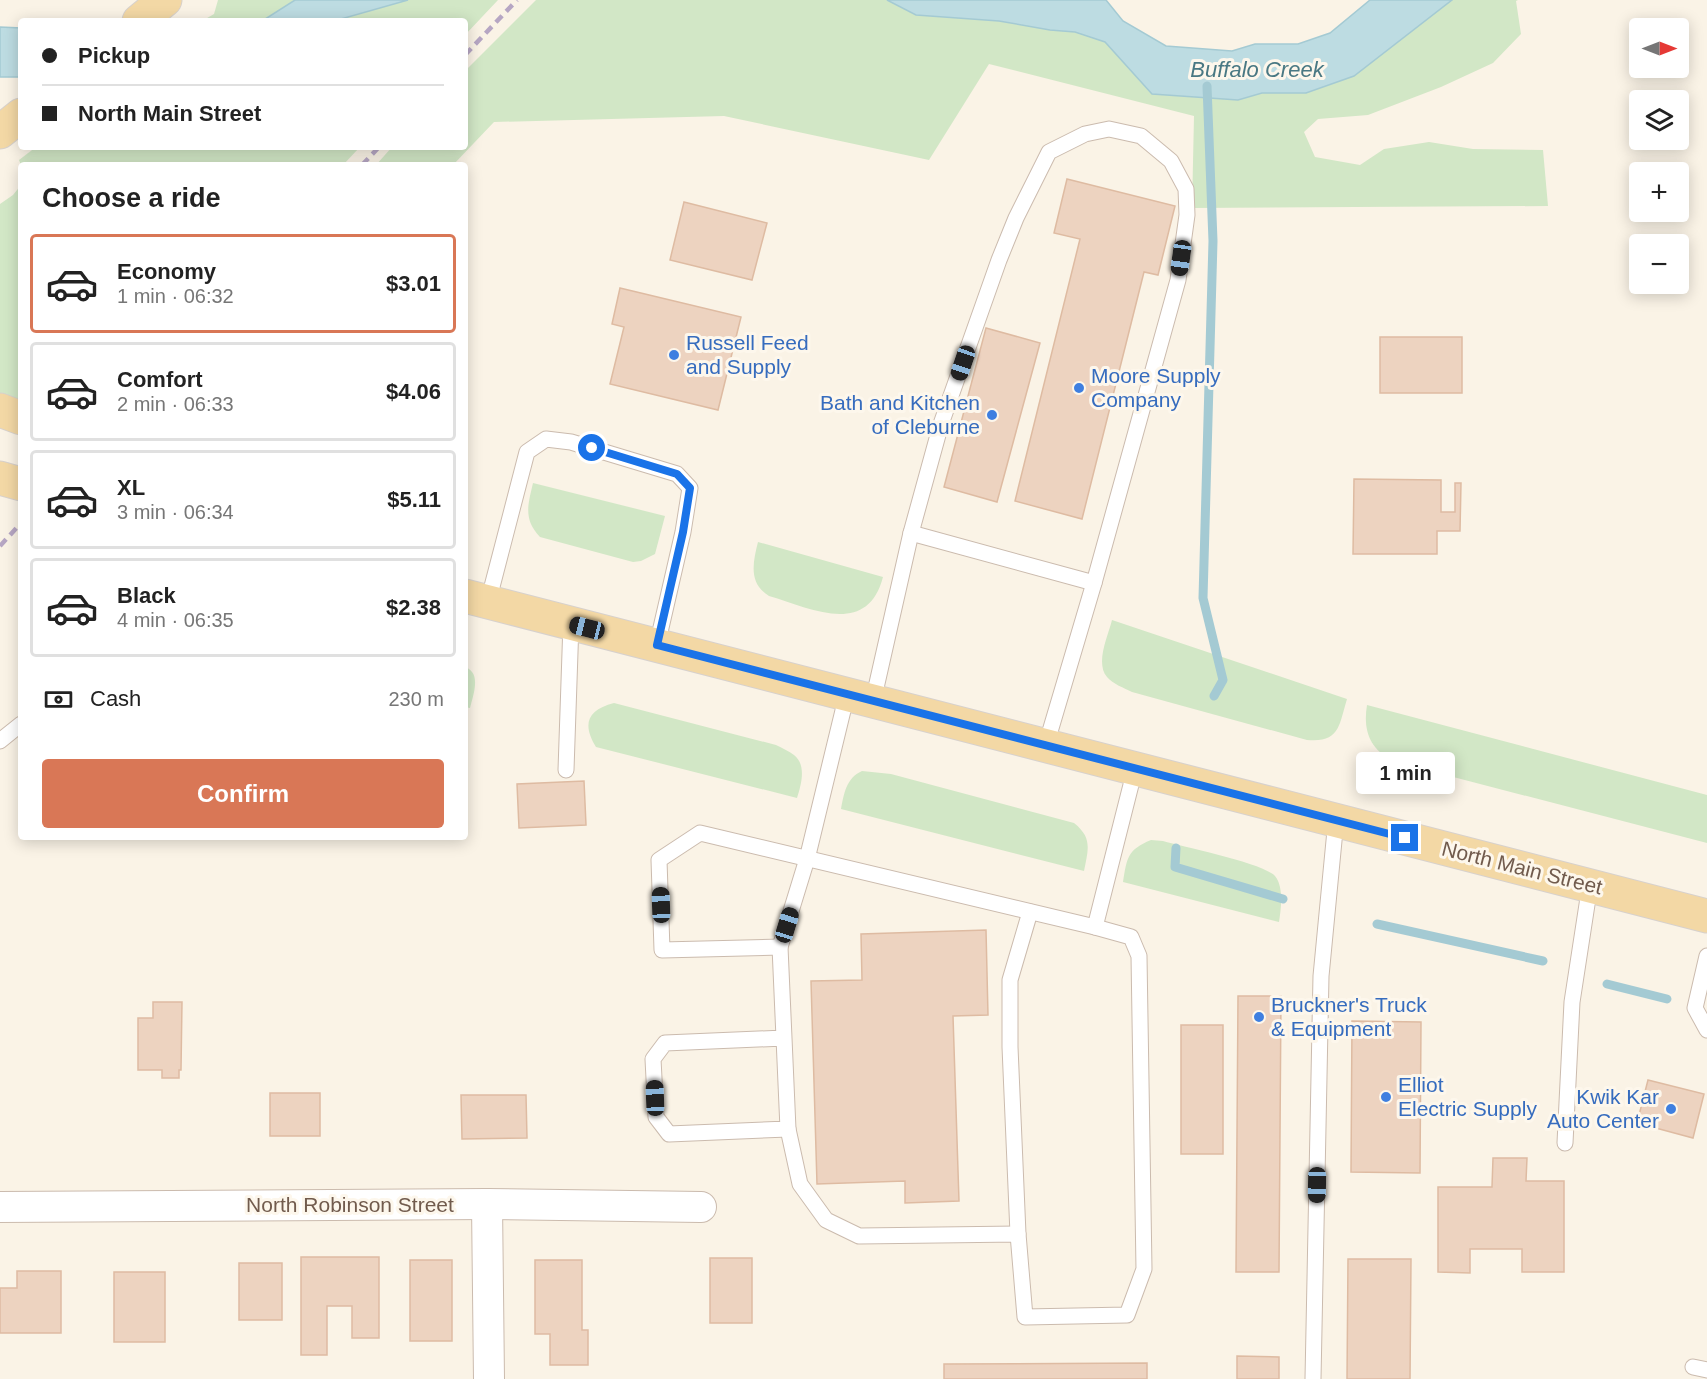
<!DOCTYPE html>
<html lang="en">
<head>
<meta charset="utf-8">
<style>
  :root { --surface:#fff; --page:#f2f2f2; --text:#222; --muted:#767676; --line:#e0e0e0; --accent:#d97756 }
  body { margin:0; font-family:Helvetica,sans-serif; background:var(--page); color:var(--text); height:100vh; display:flex; flex-direction:column; font-size:22px; white-space:nowrap }
  * { box-sizing:border-box; margin:0 }
  p { font-size:20px; color:var(--muted) }
  .icon { flex:none; width:33px; height:33px; fill:none; stroke:currentColor; stroke-width:2; stroke-linecap:round; stroke-linejoin:round }
  .map { position:relative; flex:1; overflow:hidden }
  .panel { position:absolute; left:18px; top:162px; width:450px; height:678px; display:flex; flex-direction:column; background:var(--surface); border-radius:6px; box-shadow:0 3px 15px #0003 }
  .panel>* { flex:none }
  .top-card { position:absolute; left:18px; top:18px; width:450px; height:132px; border-radius:6px; box-shadow:0 3px 15px #0003; display:grid; align-content:center; height:132px; padding:0 24px; background:var(--surface) }
  .needle { width:39px; rotate:90deg }
  .controls { position:absolute; left:1629px; top:18px; display:grid; gap:12px }
  .controls a { display:grid; place-items:center; width:60px; height:60px; border-radius:6px; background:var(--surface); box-shadow:0 3px 15px #0003; font-size:30px }
  .end { position:absolute; width:27px; height:27px; margin:-14px; border:8px solid #1a73e8; background:#fff; box-shadow:0 0 0 3px #fff }
  .from { border-radius:50% }
  .bubble { position:absolute; height:42px; border-radius:6px; background:var(--surface); box-shadow:0 3px 15px #0003; font-size:20px; font-weight:700; line-height:42px; text-align:center }
  .car { position:absolute; width:18px; height:36px; margin:-18px -9px; border-radius:8px; box-shadow:0 0 4px 2px #0007; background:linear-gradient(#222 24%,#8ab4d8 0 40%,#222 0 76%,#8ab4d8 0 86%,#222 0) }
  .top-card b { display:flex; align-items:center; gap:21px; height:57px; font-size:22px }
  .top-card b+b { border-top:2px solid var(--line) }
  .top-card i { width:15px; height:15px; background:var(--text) }
  ul { padding:0; list-style:none }
  li { display:flex; align-items:center; gap:18px; height:99px; margin:0 12px 9px; padding:0 12px; border:3px solid var(--line); border-radius:6px }
  li div { flex:1 }
  li b { display:block; font-size:22px }
  li em { font-style:normal; font-weight:700 }
  li.on { border-color:var(--accent) }
  li>.icon { width:54px; height:54px; stroke-width:1.5 }
  h2 { padding:0 24px; font-size:27px; line-height:72px }
  .pay { display:flex; align-items:center; gap:15px; height:66px; padding:0 24px; font-size:22px }
  .pay p { margin-inline-start:auto }
  .primary-button { display:flex; gap:12px; margin-top:auto; padding:12px 24px }
  .primary-button a { flex:1; height:69px; border-radius:6px; background:var(--accent); color:#fff; font-size:24px; font-weight:700; line-height:69px; text-align:center }
  .map>svg:first-child { display:block }
  .green { fill:#d2e7c6 }
  .water { fill:#bddce2; stroke:#a4cad3; stroke-width:1.5 }
  .lines { fill:none; stroke-linecap:round; stroke-linejoin:round }
  .stream { stroke:#a4cad3; stroke-width:9 }
  .building { fill:#edd3c0; stroke:#debba2; stroke-width:1.5 }
  .lane-casing { stroke:#cbbbae; stroke-width:17 }
  .street-casing { stroke:#cbbbae; stroke-width:32 }
  .primary-casing { stroke:#d7d1cd; stroke-width:35 }
  .lane { stroke:#fff; stroke-width:15 }
  .street { stroke:#fff; stroke-width:30 }
  .primary { stroke:#f3d8a5; stroke-width:33 }
  .rail { stroke:#b6a6c3; stroke-width:4.5; stroke-dasharray:9 6; stroke-linecap:butt }
  .route { stroke:#1a73e8; stroke-width:8 }
  .shop-dot { fill:#3f7fe0; stroke:#fdf7ec; stroke-width:2 }
  .labels { text-anchor:middle; stroke-width:6; stroke-linejoin:round; paint-order:stroke }
  .shop-label { font-size:21px; fill:#366cbe; stroke:#fdf7ec; text-anchor:start }
  .street-label { font-size:21px; fill:#715b4d; stroke:#fdf7ec }
  .water-label { font-size:22px; font-style:italic; fill:#497883; stroke:#fdf7ec }
</style>
</head>
<body>
<div class="map">
<svg width="1707" height="1379" viewBox="0 0 1707 1379">
  <rect width="100%" height="100%" fill="#faf3e6"/>
  <g class="green">
    <path d="M218,0h77l-33,21h-60l12,-7z"/>
    <path d="M408,0h90l-33,35v-14h-131z"/>
    <path d="M536,0h351l29,15 83,6 51,9 25,2 30,10 47,52 86,6 24,-7h44l48,-17 98,-76h66l-2,1 5,33 -28,29 -52,24 -73,28 -50,4 -14,13 11,25 45,8 24,-16 45,-7 44,7 70,1 5,56 -356,2 2,-92 -205,-52 -60,96 -205,-44 -230,6 -41,43h-77l16,-18h73v-76z"/>
    <path d="M36,147h324l-17,18h-322l-2,-5z"/>
    <path d="M21,185v219l-21,-8v-192l13,-9z"/>
    <path d="M533,483l132,33 -10,38 -14,7 -8,1 -93,-25c-17,-18 -12,-32 -7,-54z"/>
    <path d="M758,542l125,35c-16,61 -73,31 -114,19 -21,-13 -16,-34 -11,-54z"/>
    <path d="M1112,620l235,79c-8,26 -7,44 -40,41l-175,-48c-8,-4 -19,-8 -25,-15 -12,-14 1,-41 5,-57z"/>
    <path d="M465,667c17,6 8,28 5,41l-5,-1z"/>
    <path d="M614,703l162,42c6,3 13,6 18,10 13,10 7,30 3,43l-201,-51c-14,-23 -9,-37 18,-44z"/>
    <path d="M1367,705l340,90v48l-315,-82c-23,-13 -29,-31 -25,-56z"/>
    <path d="M862,771l29,3 183,49c19,15 14,27 10,48l-243,-62c3,-15 5,-31 21,-38z"/>
    <path d="M1151,840l12,1c21,6 100,22 112,35 9,11 6,33 4,46l-156,-40c4,-24 4,-32 28,-42z"/>
  </g>
  <g class="water">
    <path d="M295,0h113l-74,21h-72z"/>
    <path d="M887,0h219l17,21 43,25 66,5 23,-7h43l32,-11 40,-33h82l-98,76 -48,17h-44l-24,7 -86,-6 -47,-52 -30,-10 -25,-2 -51,-9 -83,-6z"/>
    <path d="M0,27l21,1v49h-21z"/>
  </g>
  <g class="lines">
    <g class="stream">
      <path d="M1207,86l6,155 -10,357 20,82 -9,16"/>
      <path d="M1176,848l-1,19 108,32"/>
      <path d="M1377,924l166,37"/>
      <path d="M1607,984l60,15"/>
    </g>
  </g>
  <g class="building">
    <path d="M1067,179l108,27 -17,69 -14,-3 -62,247 -67,-18 65,-262 -26,-6z"/>
    <path d="M684,202l83,21 -15,57 -82,-20z"/>
    <path d="M620,288l121,29 -23,93 -108,-26 14,-57 -12,-3z"/>
    <path d="M986,328l54,15 -43,159 -53,-15z"/>
    <rect x="1380" y="337" width="82" height="56"/>
    <path d="M1354,479l87,1v32h14v-29h6l-1,48h-23v23h-84z"/>
    <path d="M584,781l2,44 -67,3 -2,-44z"/>
    <path d="M986,930l2,85 -35,1 6,185 -54,2v-22l-88,3 -6,-203 51,-1 -1,-46z"/>
    <path d="M1238,996h43l-2,276h-43z"/>
    <path d="M153,1002h29l-1,68h-2v8h-17v-8h-24v-52h15z"/>
    <path d="M1352,1021l69,1 -1,151 -69,-1z"/>
    <rect x="1181" y="1025" width="42" height="129"/>
    <path d="M1648,1080l56,14 -11,44 -56,-15z"/>
    <rect x="270" y="1093" width="50" height="43"/>
    <path d="M461,1095h65l1,43 -65,1z"/>
    <path d="M1493,1158h34l-1,23h38v91h-42v-23h-52v24l-32,-1v-85h54z"/>
    <path d="M301,1257h78v81h-27v-32h-25v49h-26z"/>
    <rect x="710" y="1258" width="42" height="65"/>
    <path d="M1348,1259h63l-1,120h-63z"/>
    <rect x="410" y="1260" width="42" height="81"/>
    <path d="M535,1260h47v70h6v35h-38v-31h-15z"/>
    <rect x="239" y="1263" width="43" height="57"/>
    <path d="M17,1271h44v62h-61v-45h17z"/>
    <rect x="114" y="1272" width="51" height="70"/>
    <path d="M1237,1356l42,1v22h-42z"/>
    <path d="M1147,1363v16h-203v-15z"/>
  </g>
  <g class="lines">
    <g class="lane-casing">
      <g id="lane">
        <path d="M911,533l183,50"/>
        <path d="M488,602l39,-150 19,-13 25,3 106,32 13,14 -7,44 -26,113"/>
        <path d="M873,701l38,-168 30,-109 58,-164 17,-42 33,-66 36,-18 24,-5 32,7 30,25 15,28 1,26 -9,65 -84,303 -48,162"/>
        <path d="M0,741l21,-17"/>
        <path d="M566,770l5,-147"/>
        <path d="M780,947l27,-88 40,-165"/>
        <path d="M1707,956l-12,52 12,22"/>
        <path d="M784,1038l-119,5 -12,16 3,58 13,17 119,-5 -8,-182 -118,3 -3,-90 41,-27 395,94 40,-158"/>
        <path d="M788,1129l12,55 26,36 33,16 159,-2 7,83 102,-2 17,-46 -5,-313 -8,-19 -36,-10"/>
        <path d="M1565,1143l7,-141 18,-117"/>
        <path d="M1018,1234l-8,-187v-67l20,-68"/>
        <path d="M1693,1367l14,3"/>
        <path d="M1313,1379l8,-403 15,-156"/>
      </g>
    </g>
    <g class="street-casing">
      <g id="street">
        <path d="M487,1204l2,175"/>
        <path d="M0,1207l487,-3 214,3"/>
      </g>
    </g>
    <g class="primary-casing">
      <g id="primary">
        <path d="M139,21l26,-21"/>
        <path d="M0,132l21,-17"/>
        <path d="M0,410l21,8"/>
        <path d="M0,478l21,6"/>
        <path d="M465,596l1242,320"/>
      </g>
    </g>
    <use href="#lane" class="lane"/>
    <use href="#street" class="street"/>
    <use href="#primary" class="primary"/>
    <g class="rail">
      <path d="M465,55l52,-55"/>
      <path d="M362,165l17,-18"/>
      <path d="M0,546l21,-23"/>
    </g>
  </g>
  <g class="lines">
    <path class="route" d="M592,448l85,26 13,14 -7,44 -26,113 748,193"/>
  </g>
  <g class="shop-dot">
    <circle cx="674" cy="355" r="6"/>
    <circle cx="1079" cy="388" r="6"/>
    <circle cx="992" cy="415" r="6"/>
    <circle cx="1259" cy="1017" r="6"/>
    <circle cx="1386" cy="1097" r="6"/>
    <circle cx="1671" cy="1109" r="6"/>
  </g>
  <g class="labels">
    <g class="shop-label">
      <text x="686" y="350">Russell Feed<tspan x="686" dy="24">and Supply</tspan></text>
      <text x="1091" y="383">Moore Supply<tspan x="1091" dy="24">Company</tspan></text>
      <text x="980" y="410" text-anchor="end">Bath and Kitchen<tspan x="980" dy="24">of Cleburne</tspan></text>
      <text x="1271" y="1012">Bruckner's Truck<tspan x="1271" dy="24">&amp; Equipment</tspan></text>
      <text x="1398" y="1092">Elliot<tspan x="1398" dy="24">Electric Supply</tspan></text>
      <text x="1659" y="1104" text-anchor="end">Kwik Kar<tspan x="1659" dy="24">Auto Center</tspan></text>
    </g>
    <g class="street-label">
      <text transform="translate(1522 868) rotate(14)" y="7">North Main Street</text>
      <text x="350" y="1212">North Robinson Street</text>
    </g>
    <g class="water-label">
      <text x="1257" y="77">Buffalo Creek</text>
    </g>
  </g>
</svg>
<div class="controls">
<a><svg class="needle" viewBox="-14 -14 28 28"><path d="M0-13l5 13h-10z" fill="#e53935"/><path d="M0 13l5-13h-10z" fill="#767676"/></svg></a>
<a><svg class="icon" aria-label="layers" viewBox="0 0 24 24"><path d="M12 4l9 5-9 5-9-5zM3 14l9 5 9-5"/></svg></a>
<a>+</a>
<a>−</a>
</div>
<i class="end from" style="left:592px;top:448px"></i>
<i class="end" style="left:1405px;top:838px"></i>
<div class="bubble" style="left:1356px;top:752px;width:99px">1 min</div>
<i class="car" style="left:1181px;top:258px;rotate:188deg"></i>
<i class="car" style="left:963px;top:363px;rotate:199deg"></i>
<i class="car" style="left:587px;top:628px;rotate:284deg"></i>
<i class="car" style="left:661px;top:905px;rotate:358deg"></i>
<i class="car" style="left:787px;top:925px;rotate:17deg"></i>
<i class="car" style="left:655px;top:1098px;rotate:358deg"></i>
<i class="car" style="left:1317px;top:1185px;rotate:181deg"></i>
<div class="top-card">
<b><i class="from"></i>Pickup</b>
<b><i></i>North Main Street</b>
</div>
<section class="panel">
<h2>Choose a ride</h2>
<ul>
<li class="on"><svg class="icon" aria-label="car" viewBox="0 0 24 24"><path d="M5 17H2v-5l4-1 3-4h7l3 4 3 1v5h-3M9 17h6M6 11h13"/><circle cx="7" cy="17" r="2"/><circle cx="17" cy="17" r="2"/></svg><div><b>Economy</b><p>1 min · 06:32</p></div><em>$3.01</em></li>
<li><svg class="icon" aria-label="car" viewBox="0 0 24 24"><path d="M5 17H2v-5l4-1 3-4h7l3 4 3 1v5h-3M9 17h6M6 11h13"/><circle cx="7" cy="17" r="2"/><circle cx="17" cy="17" r="2"/></svg><div><b>Comfort</b><p>2 min · 06:33</p></div><em>$4.06</em></li>
<li><svg class="icon" aria-label="car" viewBox="0 0 24 24"><path d="M5 17H2v-5l4-1 3-4h7l3 4 3 1v5h-3M9 17h6M6 11h13"/><circle cx="7" cy="17" r="2"/><circle cx="17" cy="17" r="2"/></svg><div><b>XL</b><p>3 min · 06:34</p></div><em>$5.11</em></li>
<li><svg class="icon" aria-label="car" viewBox="0 0 24 24"><path d="M5 17H2v-5l4-1 3-4h7l3 4 3 1v5h-3M9 17h6M6 11h13"/><circle cx="7" cy="17" r="2"/><circle cx="17" cy="17" r="2"/></svg><div><b>Black</b><p>4 min · 06:35</p></div><em>$2.38</em></li>
</ul>
<div class="pay"><svg class="icon" aria-label="cash" viewBox="0 0 24 24"><path d="M3 7h18v10H3z"/><circle cx="12" cy="12" r="2"/></svg>Cash<p>230 m</p></div>
<div class="primary-button"><a>Confirm</a></div>
</section>
</div>
</body>
</html>
